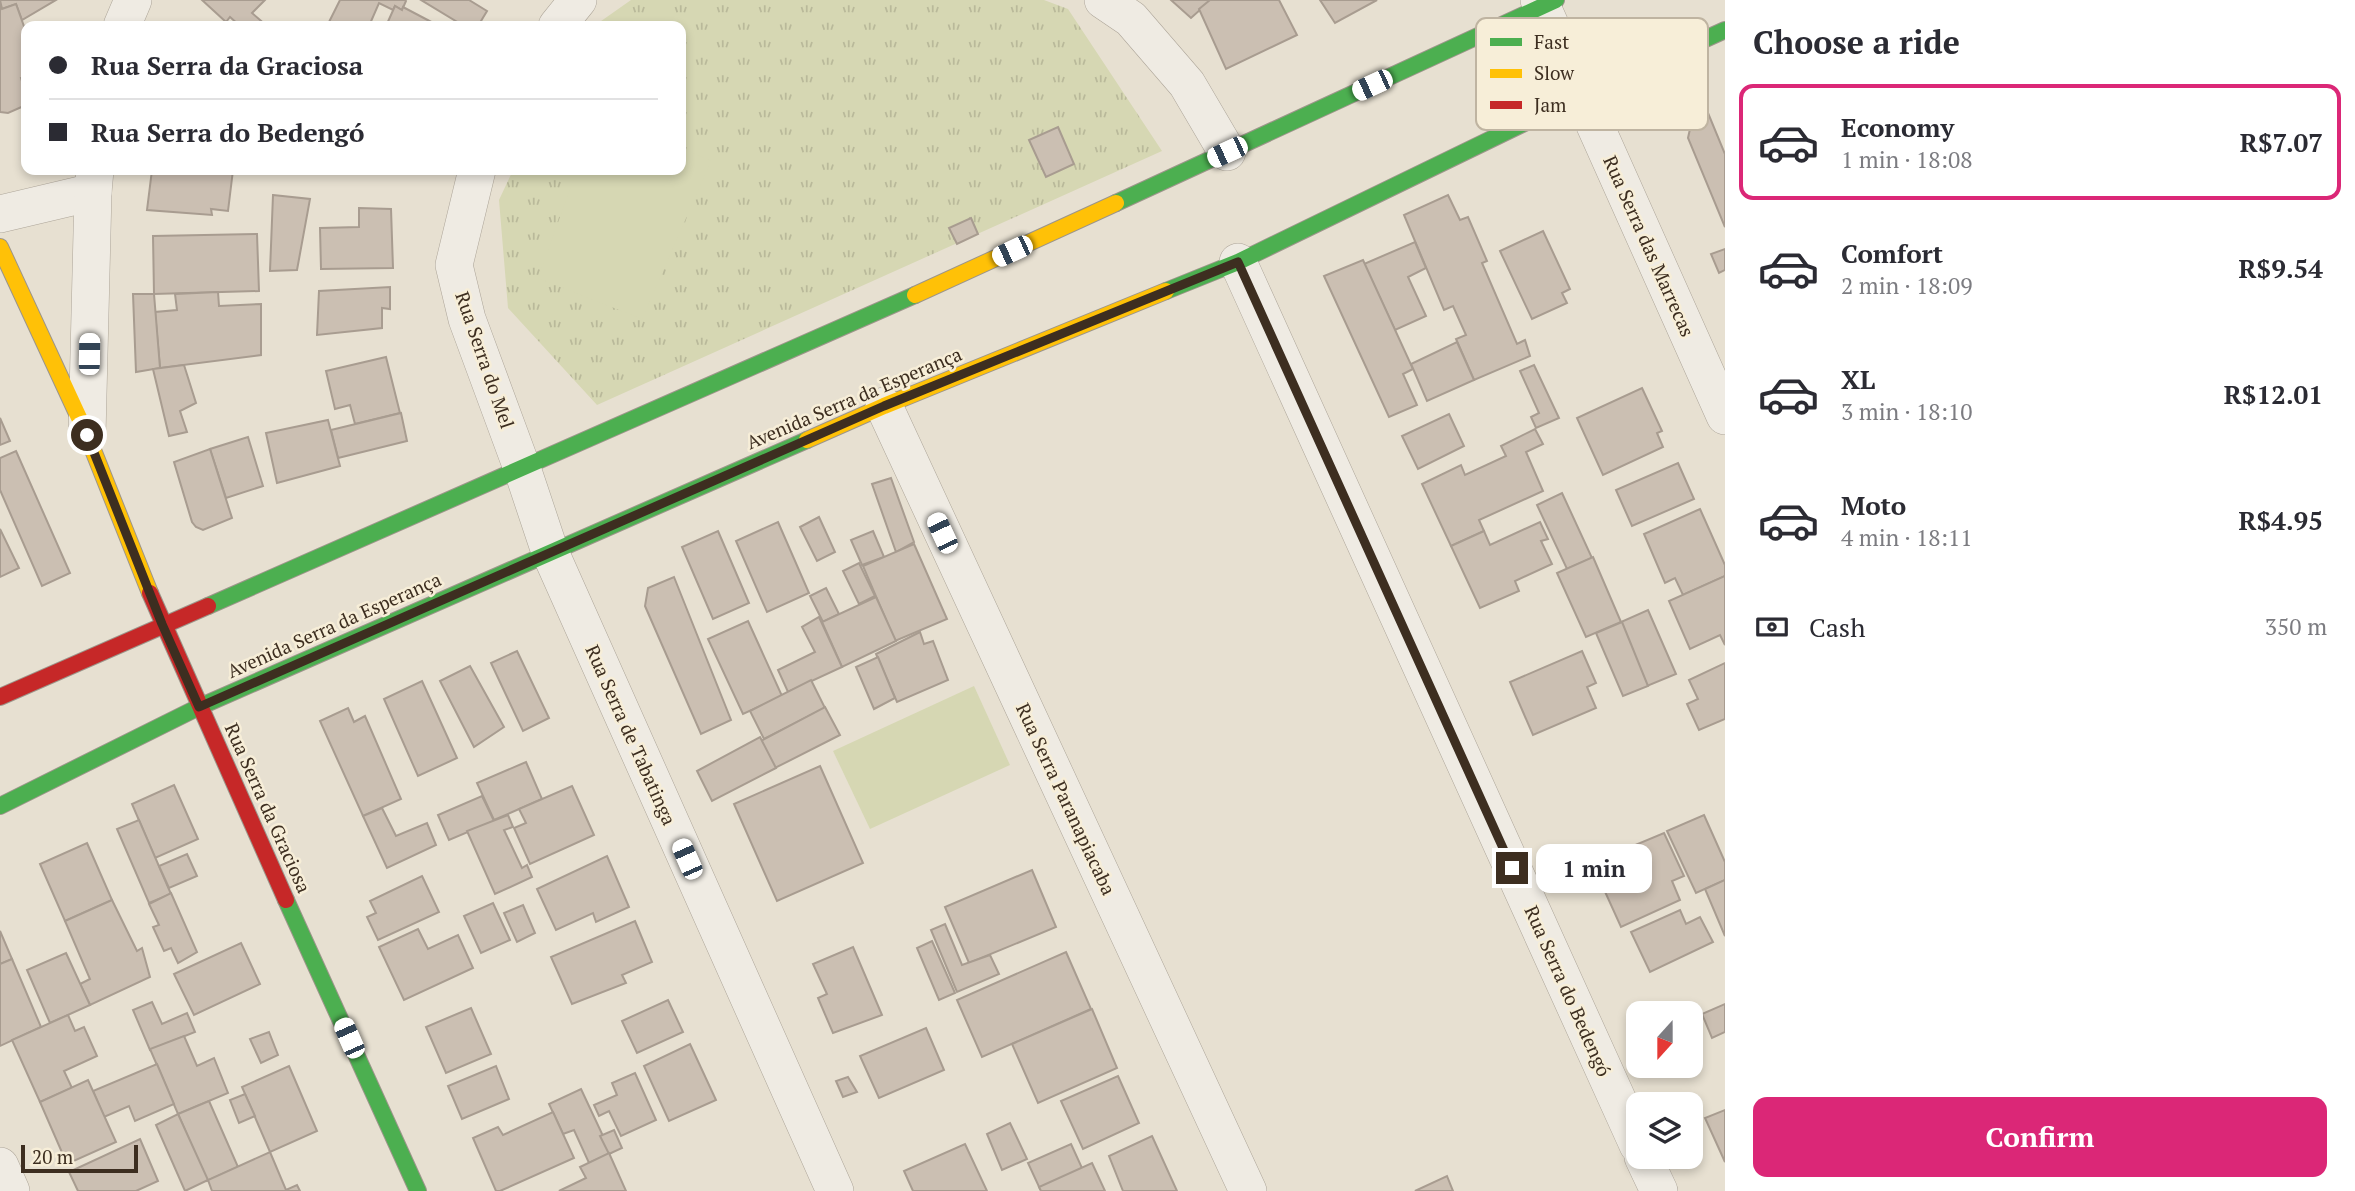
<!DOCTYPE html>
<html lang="en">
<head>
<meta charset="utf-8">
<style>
  :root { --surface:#fff; --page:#f7f7f7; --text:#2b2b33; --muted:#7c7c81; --line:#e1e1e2; --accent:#db2777 }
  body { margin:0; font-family:"PT Serif",serif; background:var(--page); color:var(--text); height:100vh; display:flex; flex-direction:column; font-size:26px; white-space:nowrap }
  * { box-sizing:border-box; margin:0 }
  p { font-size:23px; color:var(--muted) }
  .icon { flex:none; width:38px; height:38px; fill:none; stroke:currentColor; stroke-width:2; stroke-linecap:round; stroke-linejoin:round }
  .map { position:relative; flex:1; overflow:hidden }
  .sheet { display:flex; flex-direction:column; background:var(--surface); width:630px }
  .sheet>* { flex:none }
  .banner { position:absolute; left:21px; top:21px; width:665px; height:154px; border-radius:14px; box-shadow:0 4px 10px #0003; display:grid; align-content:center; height:154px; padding:0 28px; background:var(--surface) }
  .needle { width:46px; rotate:201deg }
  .fabs { position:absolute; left:1626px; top:1001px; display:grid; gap:14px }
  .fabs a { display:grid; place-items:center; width:77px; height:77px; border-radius:14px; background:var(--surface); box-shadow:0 4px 10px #0003; font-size:35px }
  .scale { position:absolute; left:21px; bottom:18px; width:117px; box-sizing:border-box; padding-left:7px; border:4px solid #3d2e20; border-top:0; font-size:19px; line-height:24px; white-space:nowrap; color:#3d2e20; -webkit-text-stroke:5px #f7eed8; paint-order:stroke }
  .end { position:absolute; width:32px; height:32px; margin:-16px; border:9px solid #3d2e20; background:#fff; box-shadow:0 0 0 4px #fff }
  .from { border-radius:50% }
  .bubble { position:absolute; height:49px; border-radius:14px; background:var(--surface); box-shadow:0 4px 10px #0003; font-size:23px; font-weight:800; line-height:49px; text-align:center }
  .car { position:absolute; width:21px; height:42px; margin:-21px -10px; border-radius:9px; box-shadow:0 0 5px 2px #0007; background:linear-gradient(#fff 24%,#345 0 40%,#fff 0 76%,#345 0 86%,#fff 0) }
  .banner b { display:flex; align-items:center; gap:24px; height:66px; font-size:26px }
  .banner b+b { border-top:2px solid var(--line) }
  .banner i { width:18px; height:18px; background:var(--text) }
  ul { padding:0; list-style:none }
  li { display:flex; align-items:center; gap:21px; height:116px; margin:0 14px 10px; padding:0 14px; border:4px solid transparent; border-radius:14px }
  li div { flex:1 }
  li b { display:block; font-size:26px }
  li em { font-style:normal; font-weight:800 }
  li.selected { border-color:var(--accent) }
  li>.icon { width:63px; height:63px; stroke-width:1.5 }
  h2 { padding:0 28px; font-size:32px; line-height:84px }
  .pay { display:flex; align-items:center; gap:18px; height:77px; padding:0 28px; font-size:26px }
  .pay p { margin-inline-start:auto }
  .primary-button { display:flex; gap:14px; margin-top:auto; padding:14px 28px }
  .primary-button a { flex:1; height:80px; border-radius:14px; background:var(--accent); color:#fff; font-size:28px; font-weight:800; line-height:80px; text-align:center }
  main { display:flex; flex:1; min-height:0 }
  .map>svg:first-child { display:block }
  .grass { fill:url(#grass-tufts) }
  .pitch { fill:#d6d7b3 }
  .building { fill:#cbbfb2; stroke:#a89c90; stroke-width:2 }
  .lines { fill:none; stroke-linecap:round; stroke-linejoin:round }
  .street-casing { stroke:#ada599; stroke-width:38 }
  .fast-casing { stroke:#9c958a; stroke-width:18 }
  .slow-casing { stroke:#9c958a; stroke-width:18 }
  .jam-casing { stroke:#9c958a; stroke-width:18 }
  .street { stroke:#efebe3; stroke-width:37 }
  .fast { stroke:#4caf50; stroke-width:16 }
  .slow { stroke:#ffc107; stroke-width:16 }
  .jam { stroke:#c62828; stroke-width:16 }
  .route { stroke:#3d2e20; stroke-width:9 }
  .labels { text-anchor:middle; stroke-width:5; stroke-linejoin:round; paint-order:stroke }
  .street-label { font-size:19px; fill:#3d2e20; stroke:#f7eed8 }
  .key { fill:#f7eed8; stroke:#bfb4a1; stroke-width:2 }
  .key-label { font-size:19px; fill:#3d2e20 }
</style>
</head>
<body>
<main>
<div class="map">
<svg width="1725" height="1191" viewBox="0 0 1725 1191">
  <defs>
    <pattern id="grass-tufts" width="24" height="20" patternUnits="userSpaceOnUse" patternTransform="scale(1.75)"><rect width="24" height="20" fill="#d6d7b3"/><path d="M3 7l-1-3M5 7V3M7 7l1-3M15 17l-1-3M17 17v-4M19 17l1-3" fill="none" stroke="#b9b99a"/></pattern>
  </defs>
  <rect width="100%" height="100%" fill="#e7e0d1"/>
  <path class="grass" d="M631,0h413l24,9 94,142 -565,254 -89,-97 -9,-108 14,-30h168v-144h-87z"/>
  <g class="pitch">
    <path d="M681,148l30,13 -69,158 -104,-41 39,-108h104z"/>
    <path d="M974,686l36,79 -140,64 -37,-78z"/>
  </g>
  <g class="building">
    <path d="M0,0h56l-34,20 -6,-16 -14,5z"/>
    <path d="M202,0h63l-13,13 15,13h-27l-10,-9 -4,5z"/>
    <path d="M340,0h65l1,1 -4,9 -7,-4 -2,4 -14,-7 -10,23h-42z"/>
    <path d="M421,0h48l18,11 -9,15h-14z"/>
    <path d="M1171,0h40l-20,18z"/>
    <path d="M1210,0h69l18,35 -71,34 -27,-60z"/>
    <path d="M1320,0h57l-42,23z"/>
    <path d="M0,4l2,5 14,-5 10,28v45l-5,1 5,16v11l-18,8 -8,-1z"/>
    <path d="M395,6l7,4 1,-3 36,19h-53z"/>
    <path d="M1708,113l17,41v73l-37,-89 4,-18z"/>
    <path d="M1058,127l16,37 -28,13 -17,-37z"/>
    <path d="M152,170h81l-5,41 -17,-2 1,6 -65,-5z"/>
    <path d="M273,195l37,4 -13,71 -27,1z"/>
    <path d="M1448,195l12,25 8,-3 19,44 -5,2 35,81 8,-4 5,16 -56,24 -18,-41 10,-4 -13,-29 -9,4 -40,-95z"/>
    <path d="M359,208l32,1 2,59 -72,1 -1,-41 39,-1z"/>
    <path d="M971,218l7,16 -21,10 -8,-16z"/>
    <path d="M1543,231l27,58 -8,4 5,10 -35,16 -32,-68z"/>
    <path d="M257,234l2,57 -105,3 -1,-58z"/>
    <path d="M1415,242l11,26 -18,9 18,39 -31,14 -31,-66z"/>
    <path d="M1725,249v21l-6,3 -8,-19z"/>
    <path d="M1363,260l50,109 -10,5 14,31 -28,12 -65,-141z"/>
    <path d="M390,287v22l-8,-1v20l-65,7 2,-44z"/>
    <path d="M218,292l1,14 42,-2v51l-101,13 -5,-56 22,-2 -2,-16z"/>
    <path d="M133,294h21l6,74 -24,4z"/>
    <path d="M1457,342l17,38 -47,21 -16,-37z"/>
    <path d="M386,357l14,56 -45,11 -5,-19 -15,4 -9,-38z"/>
    <path d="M184,365l12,38 -16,8 7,21 -18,4 -16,-67z"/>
    <path d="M1534,365l25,53 -23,10 -5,-11 8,-4 -19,-42z"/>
    <path d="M1642,388l20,43 -5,2 6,14 -60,28 -26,-57z"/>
    <path d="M401,413l6,28 -69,17 -7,-28z"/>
    <path d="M1449,414l15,32 -46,23 -16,-33z"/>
    <path d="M0,418l10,23 -10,4z"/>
    <path d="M328,420l12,46 -63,17 -11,-50z"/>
    <path d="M1535,429l8,15 -17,8 17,39 -64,29 5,11 -33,15 -29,-62 39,-19 4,10 41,-19 -5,-10z"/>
    <path d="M248,437l15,49 -37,12 -16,-49z"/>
    <path d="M210,449l22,69 -29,12 -7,-3 -4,-5 -18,-60z"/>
    <path d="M16,451l54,122 -28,13 -42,-96v-32z"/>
    <path d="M1678,463l16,36 -62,27 -16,-36z"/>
    <path d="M891,478l23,64 -18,10 -24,-68z"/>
    <path d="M1562,493l30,65 -25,11 -30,-64z"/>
    <path d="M1700,509l25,56v11l-42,19 -8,-17 -10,5 -21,-49z"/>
    <path d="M819,517l16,35 -18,9 -17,-34z"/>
    <path d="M778,522l31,71 -42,19 -31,-71z"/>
    <path d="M1540,522l8,17 -7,2 11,23 -37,17 4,10 -39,17 -29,-62 33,-15 6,14z"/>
    <path d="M0,529l19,39 -19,9z"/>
    <path d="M718,531l31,72 -36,16 -31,-72z"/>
    <path d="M873,531l11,26 -22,8 -11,-25z"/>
    <path d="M914,544l33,75 -52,22 -32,-75z"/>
    <path d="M1593,557l28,65 -35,15 -29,-64z"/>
    <path d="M859,563l16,33 -16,8 -16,-33z"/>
    <path d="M1725,576v69l-5,-10 -30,14 -21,-48z"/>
    <path d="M674,577l57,143 -30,14 -56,-128 3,-18z"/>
    <path d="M826,588l13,26 -16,8 -13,-26z"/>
    <path d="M876,597l20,44 -54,26 -20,-45z"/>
    <path d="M1648,610l28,64 -29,12 -26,-64z"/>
    <path d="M819,617l23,50 -54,25 -10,-22 37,-18 -13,-25z"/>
    <path d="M748,621l34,75 -39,18 -35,-75z"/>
    <path d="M1622,622l26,64 -25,10 -27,-63z"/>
    <path d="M920,632l4,12 9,-3 15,39 -51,22 -21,-48z"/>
    <path d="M517,651l32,67 -26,13 -32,-68z"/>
    <path d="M1582,651l14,32 -9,4 9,21 -63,27 -23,-53z"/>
    <path d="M878,657l17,41 -21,11 -18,-42z"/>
    <path d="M1725,663v56l-26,11 -12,-26 11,-5 -9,-19z"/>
    <path d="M470,666l34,61 -30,20 -34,-66z"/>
    <path d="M811,680l14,28 -61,31 -14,-28z"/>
    <path d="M422,681l35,77 -39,18 -34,-77z"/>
    <path d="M825,707l15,28 -65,33 -14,-27z"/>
    <path d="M348,708l6,14 11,-6 36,83 -38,17 -43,-95z"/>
    <path d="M760,737l16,31 -64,33 -15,-30z"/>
    <path d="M526,762l16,37 -48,21 -17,-37z"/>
    <path d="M820,766l43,97 -86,38 -43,-97z"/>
    <path d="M174,785l24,54 -43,19 -23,-54z"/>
    <path d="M572,786l22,49 -64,29 -16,-36 12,-5 -7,-14z"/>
    <path d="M482,796l12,25 -45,19 -11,-25z"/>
    <path d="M382,808l14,28 31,-13 9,22 -49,23 -24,-52z"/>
    <path d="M508,815l5,12 -9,3 18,38 5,-3 5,12 -37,17 -28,-63z"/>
    <path d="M1704,815l21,47v18l-29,13 -29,-62z"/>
    <path d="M139,820l32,74 -22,9 -32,-74z"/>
    <path d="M1664,833l20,43 -12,5 8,19 -59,27 -29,-64z"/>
    <path d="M87,843l25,57 -47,21 -25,-57z"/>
    <path d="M187,854l10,22 -28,12 -10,-22z"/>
    <path d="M607,856l22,51 -33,15 -3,-9 -37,17 -19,-41z"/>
    <path d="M1032,870l24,57 -87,36 -24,-56z"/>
    <path d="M422,876l17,36 -61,28 -11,-23 9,-4 -6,-12z"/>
    <path d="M1725,880v56l-20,-47z"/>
    <path d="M171,893l26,59 -19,11 -7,-15 -7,3 -11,-24 6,-2 -10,-21z"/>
    <path d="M112,900l25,51 5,-3 8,29 -60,28 -10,-21 10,-5 -25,-58z"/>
    <path d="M493,903l17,37 -29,13 -17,-37z"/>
    <path d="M523,905l12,28 -18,9 -13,-29z"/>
    <path d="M1680,910l6,14 14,-7 13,25 -63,30 -19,-40z"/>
    <path d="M635,921l17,41 -30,13 4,8 -54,21 -21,-47z"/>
    <path d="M945,924l17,41 28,-10 9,19 -42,18 -26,-62z"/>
    <path d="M418,929l10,20 30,-14 15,33 -69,32 -25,-53z"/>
    <path d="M0,931l12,28 -12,5z"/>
    <path d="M932,941l23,52 -16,7 -22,-52z"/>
    <path d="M241,943l19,41 -66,31 -20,-41z"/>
    <path d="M853,947l29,68 -49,18 -15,-35 9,-4 -14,-30z"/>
    <path d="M1066,952l25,57 -109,48 -25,-57z"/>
    <path d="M66,953l24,52 -40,18 -23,-53z"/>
    <path d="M12,959l29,68 -41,19v-82z"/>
    <path d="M668,1000l15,32 -46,21 -15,-32z"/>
    <path d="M152,1002l10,22 25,-11 8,19 -45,18 -17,-40z"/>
    <path d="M1725,1004v28l-13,6 -10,-24z"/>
    <path d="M471,1008l20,46 -45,19 -20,-46z"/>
    <path d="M1092,1009l25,59 -79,35 -26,-59z"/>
    <path d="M68,1015l7,16 9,-4 13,29 -33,15 8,17 -32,14 -28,-62z"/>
    <path d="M926,1028l18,42 -65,28 -19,-42z"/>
    <path d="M269,1032l9,23 -17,8 -11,-24z"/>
    <path d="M184,1036l13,30 17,-8 14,35 -50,21 -28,-65z"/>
    <path d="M690,1044l26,56 -47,21 -25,-55z"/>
    <path d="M157,1064l17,40 -39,17 -6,-15 -25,11 -11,-26z"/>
    <path d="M289,1066l28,65 -47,21 -28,-65z"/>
    <path d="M496,1066l13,33 -47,20 -14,-33z"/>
    <path d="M635,1073l21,47 -35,16 -12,-25 -10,5 -5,-11 23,-10 -5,-12z"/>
    <path d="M1118,1076l21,47 -56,26 -22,-48z"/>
    <path d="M848,1077l9,15 -14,5 -7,-16z"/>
    <path d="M88,1080l28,62 -49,22 -27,-62z"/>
    <path d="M581,1089l30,64 -22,10 -15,-33 -11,4 -14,-30z"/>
    <path d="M245,1094l10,22 -16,7 -9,-23z"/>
    <path d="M209,1101l29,66 -31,14 -29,-67z"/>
    <path d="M1725,1110v52l-20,-44z"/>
    <path d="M553,1112l21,46 -74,33h-4l-23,-53 25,-11 5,8z"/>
    <path d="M178,1114l30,66 -23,11 -29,-66z"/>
    <path d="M1010,1123l17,36 -25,11 -15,-36z"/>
    <path d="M614,1130l8,18 -13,6 -9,-18z"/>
    <path d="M1152,1136l25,55h-54l-14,-35z"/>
    <path d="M140,1139l18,42 -22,10h-58l-9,-19z"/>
    <path d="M965,1144l22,47h-74l-9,-20z"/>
    <path d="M1071,1144l11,24 -42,21 -12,-26z"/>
    <path d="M270,1152l16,38 11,-5 3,6h-88l-4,-11z"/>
    <path d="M609,1153l17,38h-67l27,-13 -6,-11z"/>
    <path d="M1092,1163l13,28h-64l-2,-4z"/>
    <path d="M1447,1176l6,15h-38z"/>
  </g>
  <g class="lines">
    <g class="street-casing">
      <g id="street">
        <path d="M1103,0l28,19 56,65 40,68"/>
        <path d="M1539,0l186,416"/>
        <path d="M122,26l11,-26"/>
        <path d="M557,26l21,-26"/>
        <path d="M477,170l-23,95 13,54 55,149 28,84 285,639"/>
        <path d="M0,214l93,-22"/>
        <path d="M1238,262l400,883"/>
        <path d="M884,406l364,785"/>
        <path d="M87,435l6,-243 2,-22"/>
        <path d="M1643,1157l16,34"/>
        <path d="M0,1166l11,25"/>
      </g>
    </g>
    <g class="fast-casing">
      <g id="fast">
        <path d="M1116,203l440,-203"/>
        <path d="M1166,291l72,-29 344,-167 143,-65"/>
        <path d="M208,606l707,-311"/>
        <path d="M0,806l199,-99 608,-267"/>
        <path d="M286,900l132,291"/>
      </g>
    </g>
    <g class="slow-casing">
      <g id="slow">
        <path d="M0,247l87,188 63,158"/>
        <path d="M915,295l201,-92"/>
        <path d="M807,440l77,-34 282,-115"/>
      </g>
    </g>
    <g class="jam-casing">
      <g id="jam">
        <path d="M150,593l136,307"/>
        <path d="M0,697l208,-91"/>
      </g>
    </g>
    <use href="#street" class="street"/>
    <use href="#fast" class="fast"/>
    <use href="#slow" class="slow"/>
    <use href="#jam" class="jam"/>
  </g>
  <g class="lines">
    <path class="route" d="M87,435l75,189 37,83 685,-301 354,-144 274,606"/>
  </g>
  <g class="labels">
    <g class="street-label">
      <text transform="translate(1649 246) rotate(66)" y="7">Rua Serra das Marrecas</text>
      <text transform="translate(485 360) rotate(71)" y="7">Rua Serra do Mel</text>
      <text transform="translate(854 398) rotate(-23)" y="7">Avenida Serra da Esperança</text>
      <text transform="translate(334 625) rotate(-24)" y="7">Avenida Serra da Esperança</text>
      <text transform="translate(631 735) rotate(66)" y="7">Rua Serra de Tabatinga</text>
      <text transform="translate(1066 799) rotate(65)" y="7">Rua Serra Paranapiacaba</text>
      <text transform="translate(268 808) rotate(66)" y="7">Rua Serra da Graciosa</text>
      <text transform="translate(1568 991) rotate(66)" y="7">Rua Serra do Bedengó</text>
    </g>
  </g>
  <rect x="1476" y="18" width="232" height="112" rx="10" class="key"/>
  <rect x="1490" y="38" width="32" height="8" fill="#4caf50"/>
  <rect x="1490" y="69" width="32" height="9" fill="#ffc107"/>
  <rect x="1490" y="101" width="32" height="8" fill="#c62828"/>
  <g class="key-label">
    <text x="1534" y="49">Fast</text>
    <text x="1534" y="80">Slow</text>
    <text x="1534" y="112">Jam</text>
  </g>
</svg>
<div class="fabs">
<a><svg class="needle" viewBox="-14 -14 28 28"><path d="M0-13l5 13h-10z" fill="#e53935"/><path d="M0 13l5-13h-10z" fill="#7c7c81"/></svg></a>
<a><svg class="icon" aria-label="layers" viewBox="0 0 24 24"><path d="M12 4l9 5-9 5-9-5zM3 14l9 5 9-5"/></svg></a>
</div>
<div class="scale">20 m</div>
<i class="end from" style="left:87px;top:435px"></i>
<i class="end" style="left:1512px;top:868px"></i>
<div class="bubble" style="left:1536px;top:844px;width:116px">1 min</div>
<i class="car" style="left:1372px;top:85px;rotate:245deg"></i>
<i class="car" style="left:1227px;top:152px;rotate:245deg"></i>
<i class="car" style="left:1012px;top:251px;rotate:245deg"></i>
<i class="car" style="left:89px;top:354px;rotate:1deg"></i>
<i class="car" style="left:942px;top:533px;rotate:335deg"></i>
<i class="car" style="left:687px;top:859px;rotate:336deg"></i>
<i class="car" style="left:349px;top:1038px;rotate:336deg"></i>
<div class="banner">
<b><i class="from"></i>Rua Serra da Graciosa</b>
<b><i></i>Rua Serra do Bedengó</b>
</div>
</div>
<section class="sheet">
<h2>Choose a ride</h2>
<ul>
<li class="selected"><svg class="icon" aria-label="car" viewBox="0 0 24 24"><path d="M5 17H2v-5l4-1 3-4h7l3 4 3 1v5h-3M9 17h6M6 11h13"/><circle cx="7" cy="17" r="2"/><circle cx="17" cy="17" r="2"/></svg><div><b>Economy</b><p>1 min · 18:08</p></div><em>R$7.07</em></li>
<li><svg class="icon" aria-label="car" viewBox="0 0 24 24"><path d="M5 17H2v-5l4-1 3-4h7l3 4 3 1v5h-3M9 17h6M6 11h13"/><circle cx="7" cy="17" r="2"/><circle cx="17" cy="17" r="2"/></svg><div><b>Comfort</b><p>2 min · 18:09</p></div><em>R$9.54</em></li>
<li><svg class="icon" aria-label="car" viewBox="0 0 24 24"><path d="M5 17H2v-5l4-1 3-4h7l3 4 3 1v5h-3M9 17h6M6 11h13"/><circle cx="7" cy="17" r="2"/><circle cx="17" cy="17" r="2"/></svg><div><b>XL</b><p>3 min · 18:10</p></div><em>R$12.01</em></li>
<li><svg class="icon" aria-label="car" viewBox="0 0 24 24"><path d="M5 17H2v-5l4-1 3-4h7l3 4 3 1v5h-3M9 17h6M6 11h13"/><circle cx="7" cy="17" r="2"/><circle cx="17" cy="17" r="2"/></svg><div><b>Moto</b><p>4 min · 18:11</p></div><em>R$4.95</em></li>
</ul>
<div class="pay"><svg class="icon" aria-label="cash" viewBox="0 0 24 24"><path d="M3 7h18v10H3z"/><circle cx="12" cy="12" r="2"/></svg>Cash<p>350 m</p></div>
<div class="primary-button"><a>Confirm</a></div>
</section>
</main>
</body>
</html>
